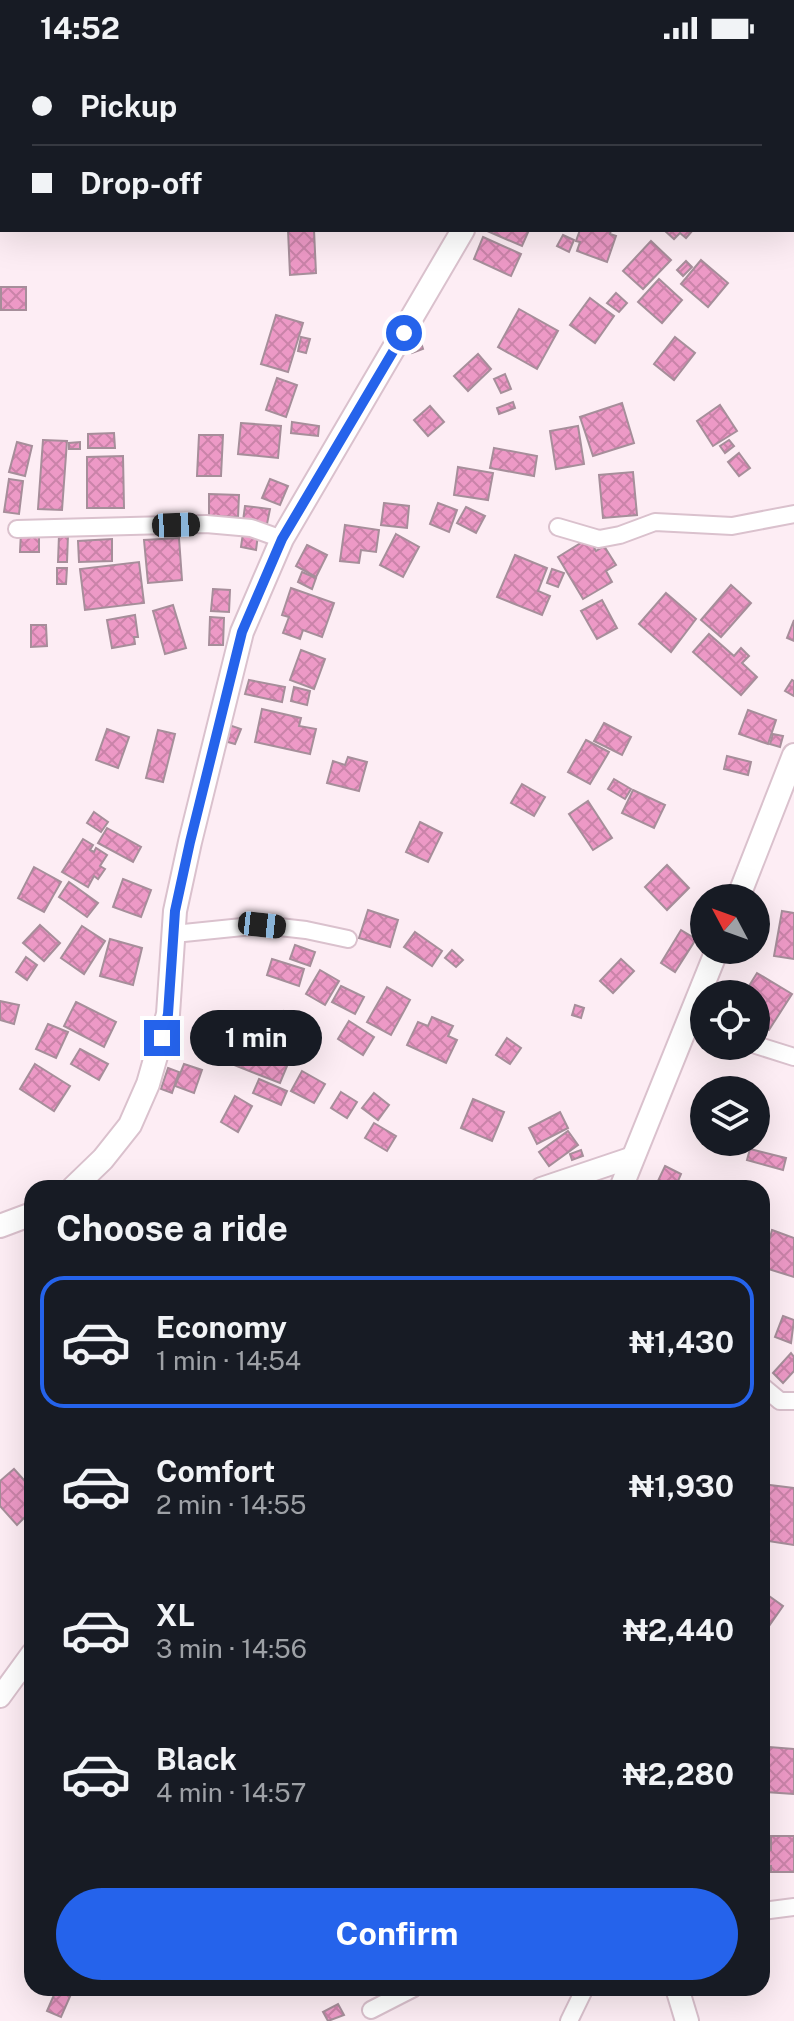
<!DOCTYPE html>
<html lang="en">
<head>
<meta charset="utf-8">
<style>
  :root { --surface:#171b24; --page:#242831; --text:#f1f3f6; --muted:#9ea1a6; --line:#363941; --accent:#2563eb }
  body { margin:0; font-family:"Public Sans",sans-serif; background:var(--page); color:var(--text); height:100vh; display:flex; flex-direction:column; font-size:30px; white-space:nowrap }
  * { box-sizing:border-box; margin:0 }
  p { font-size:26px; color:var(--muted) }
  .icon { flex:none; width:44px; height:44px; fill:none; stroke:currentColor; stroke-width:2; stroke-linecap:round; stroke-linejoin:round }
  .map { position:relative; flex:1; overflow:hidden }
  .details { position:absolute; left:24px; top:1124px; width:746px; height:816px; display:flex; flex-direction:column; background:var(--surface); border-radius:24px; box-shadow:0 8px 32px #0002 }
  .details>* { flex:none }
  .hud { position:absolute; left:0px; top:0px; width:794px; height:176px; box-shadow:0 8px 32px #0002; display:grid; align-content:center; height:176px; padding:0 32px; background:var(--surface) }
  .needle { width:52px; rotate:311deg }
  .tools { position:absolute; left:690px; top:828px; display:grid; gap:16px }
  .tools a { display:grid; place-items:center; width:80px; height:80px; border-radius:50%; background:var(--surface); box-shadow:0 8px 32px #0002; font-size:40px }
  .end { position:absolute; width:36px; height:36px; margin:-18px; border:10px solid #2563eb; background:#fff; box-shadow:0 0 0 4px #fff }
  .from { border-radius:50% }
  .bubble { position:absolute; height:56px; border-radius:28px; background:var(--surface); box-shadow:0 8px 32px #0002; font-size:26px; font-weight:700; line-height:56px; text-align:center }
  .car { position:absolute; width:24px; height:48px; margin:-24px -12px; border-radius:10px; box-shadow:0 0 6px 2px #0007; background:linear-gradient(#222 24%,#8ab4d8 0 40%,#222 0 76%,#8ab4d8 0 86%,#222 0) }
  .hud b { display:flex; align-items:center; gap:28px; height:76px; font-size:30px }
  .hud b+b { border-top:2px solid var(--line) }
  .hud i { width:20px; height:20px; background:var(--text) }
  ul { padding:0; list-style:none }
  li { display:flex; align-items:center; gap:24px; height:132px; margin:0 16px 12px; padding:0 16px; border:4px solid transparent; border-radius:24px }
  li div { flex:1 }
  li b { display:block; font-size:30px }
  li em { font-style:normal; font-weight:700 }
  li.on { border-color:var(--accent) }
  li>.icon { width:72px; height:72px; stroke-width:1.5 }
  h2 { padding:0 32px; font-size:36px; line-height:96px }
  .cta { display:flex; gap:16px; margin-top:auto; padding:16px 32px }
  .cta a { flex:1; height:92px; border-radius:48px; background:var(--accent); color:#fff; font-size:32px; font-weight:700; line-height:92px; text-align:center }
  .status { display:flex; justify-content:space-between; align-items:center; height:56px; padding:0 40px; background:var(--surface); direction:ltr }
  .status svg { height:22px; fill:currentColor }
  .map>svg:first-child { display:block }
  .building { fill:url(#building-cross-hatch); stroke:#a68e9a; stroke-width:2 }
  .lines { fill:none; stroke-linecap:round; stroke-linejoin:round }
  .minor-casing { stroke:#dac1cd; stroke-width:20 }
  .tertiary-casing { stroke:#dac1cd; stroke-width:24 }
  .secondary-casing { stroke:#dac1cd; stroke-width:26 }
  .minor { stroke:#fff; stroke-width:16 }
  .tertiary { stroke:#fff; stroke-width:20 }
  .secondary { stroke:#fff; stroke-width:22 }
  .route { stroke:#2563eb; stroke-width:10 }
</style>
</head>
<body>
<div class="status"><b>14:52</b><svg viewBox="0 0 49 12"><path d="M0 12V9h3v3zM5 12V6h3v6zM10 12V3h3v9zM15 12V0h3v12zM26 1h20v11H26zM47 4h2v5h-2z"/></svg></div>
<div class="map">
<svg width="794" height="1965" viewBox="0 0 794 1965">
  <defs>
    <pattern id="building-cross-hatch" width="8" height="8" patternUnits="userSpaceOnUse" patternTransform="scale(2)"><rect width="8" height="8" fill="#ed99c6"/><path d="M0 0l8 8M0 8l8-8" fill="none" stroke="#ca83a9"/></pattern>
  </defs>
  <rect width="100%" height="100%" fill="#fdedf4"/>
  <g class="building">
    <rect x="315" y="0" width="30" height="2"/>
    <rect x="361" y="0" width="36" height="2"/>
    <path d="M0,99h2v39l-2,-1z"/>
    <path d="M288,174h26l2,43 -26,2z"/>
    <path d="M485,174h44l-7,16z"/>
    <path d="M580,174h31l-1,4 6,2 -9,26 -30,-11 3,-9 -4,-1z"/>
    <path d="M664,174h29l-7,8 -6,-5 -6,6z"/>
    <path d="M563,179l11,5 -5,12 -12,-6z"/>
    <path d="M483,181l38,17 -10,22 -37,-17z"/>
    <path d="M651,185l20,19 -28,29 -20,-18z"/>
    <path d="M701,204l27,23 -20,24 -27,-23z"/>
    <path d="M686,205l6,6 -9,9 -6,-6z"/>
    <path d="M659,223l23,21 -20,23 -24,-21z"/>
    <rect x="1" y="231" width="25" height="23"/>
    <path d="M616,237l11,10 -8,9 -12,-9z"/>
    <path d="M590,242l24,18 -19,27 -25,-18z"/>
    <path d="M519,253l39,22 -21,38 -39,-22z"/>
    <path d="M276,259l27,8 -15,49 -27,-8z"/>
    <path d="M418,277l5,16 -11,4 -6,-17z"/>
    <path d="M301,281l9,2 -4,14 -8,-2z"/>
    <path d="M675,281l20,16 -21,27 -20,-16z"/>
    <path d="M478,298l13,15 -23,22 -14,-15z"/>
    <path d="M505,318l6,15 -10,4 -7,-14z"/>
    <path d="M277,322l20,7 -11,32 -20,-7z"/>
    <path d="M513,346l2,6 -16,6 -2,-6z"/>
    <path d="M622,347l12,40 -41,13 -13,-39z"/>
    <path d="M720,349l17,26 -24,15 -16,-25z"/>
    <path d="M430,350l14,16 -16,14 -14,-16z"/>
    <path d="M292,366l27,4 -1,10 -27,-3z"/>
    <path d="M241,367l40,3 -3,32 -40,-4z"/>
    <path d="M578,370l6,38 -28,5 -6,-38z"/>
    <path d="M114,377l1,15h-27v-14z"/>
    <path d="M199,379h24l-2,41h-24z"/>
    <path d="M43,384l24,1 -5,69 -24,-1z"/>
    <path d="M729,384l5,6 -9,7 -5,-7z"/>
    <path d="M17,386l15,4 -7,30 -16,-4z"/>
    <path d="M80,386v7h-11v-6z"/>
    <path d="M494,392l43,8 -3,20 -44,-8z"/>
    <path d="M739,397l11,15 -11,8 -11,-14z"/>
    <path d="M123,400l1,52h-37v-51z"/>
    <path d="M458,411l35,6 -5,27 -34,-5z"/>
    <path d="M633,416l4,43 -34,3 -4,-43z"/>
    <path d="M9,423l14,2 -4,33 -15,-2z"/>
    <path d="M270,423l18,7 -8,19 -18,-7z"/>
    <path d="M209,438l30,1 -1,22 -29,-1z"/>
    <path d="M384,447l25,3 -2,22 -26,-3z"/>
    <path d="M438,447l19,7 -8,22 -19,-8z"/>
    <path d="M245,450l25,3 -3,15 -24,-3z"/>
    <path d="M466,451l19,9 -9,17 -19,-10z"/>
    <path d="M345,469l34,5 -3,22 -15,-2 -2,13 -19,-2z"/>
    <path d="M21,476h18v20h-19z"/>
    <path d="M243,477l15,2 -2,15 -15,-3z"/>
    <path d="M396,478l23,13 -16,30 -23,-12z"/>
    <path d="M59,479h9l-1,27h-9z"/>
    <path d="M179,482l3,42 -34,3 -4,-43z"/>
    <path d="M589,482l7,13 8,-5 12,19 -10,6 6,11 -29,17 -25,-42z"/>
    <path d="M112,483v22l-33,1 -1,-21z"/>
    <path d="M307,489l20,10 -11,22 -20,-11z"/>
    <path d="M515,499l32,13 -9,23 12,5 -8,19 -45,-18z"/>
    <path d="M139,506l5,41 -59,7 -5,-41z"/>
    <path d="M57,512h10l-1,16h-9z"/>
    <path d="M552,513l12,4 -6,14 -11,-4z"/>
    <path d="M302,516l14,6 -4,11 -14,-7z"/>
    <path d="M731,529l20,18 -30,34 -20,-17z"/>
    <path d="M291,532l43,15 -12,34 -19,-7 -3,9 -17,-6 6,-16 -7,-2z"/>
    <path d="M213,533l17,1 -1,22 -18,-1z"/>
    <path d="M666,537l30,26 -25,33 -32,-28z"/>
    <path d="M602,544l15,28 -20,11 -16,-28z"/>
    <path d="M173,549l13,43 -21,6 -12,-43z"/>
    <path d="M135,559l3,22h-4l1,7 -23,4 -5,-28z"/>
    <path d="M210,561l14,1 -1,27h-14z"/>
    <path d="M794,564v21l-7,-3z"/>
    <path d="M31,569h15l1,21 -16,1z"/>
    <path d="M709,578l25,22 7,-8 8,8 -7,7 15,14 -16,18 -48,-43z"/>
    <path d="M301,594l24,9 -11,30 -24,-9z"/>
    <path d="M249,624l36,7 -3,15 -37,-8z"/>
    <path d="M792,624l2,1v15l-9,-5z"/>
    <path d="M294,631l16,4 -3,14 -16,-4z"/>
    <path d="M262,653l39,9 -2,8 17,3 -6,25 -55,-12z"/>
    <path d="M748,654l28,10 -8,24 -29,-10z"/>
    <path d="M604,667l27,14 -9,18 -28,-14z"/>
    <path d="M226,668l15,5 -6,15 -14,-4z"/>
    <path d="M107,673l22,8 -11,31 -22,-8z"/>
    <path d="M158,674l17,4 -12,48 -17,-4z"/>
    <path d="M773,678l10,2 -3,11 -10,-3z"/>
    <path d="M586,684l23,12 -19,32 -22,-12z"/>
    <path d="M727,700l24,6 -3,13 -24,-6z"/>
    <path d="M348,701l19,5 -8,29 -32,-8 6,-22 12,4z"/>
    <path d="M614,723l17,10 -6,10 -17,-10z"/>
    <path d="M522,728l23,13 -11,19 -23,-13z"/>
    <path d="M633,734l32,15 -11,23 -32,-15z"/>
    <path d="M588,745l24,37 -19,12 -24,-36z"/>
    <path d="M94,756l14,10 -7,10 -14,-9z"/>
    <path d="M420,766l22,11 -14,29 -22,-10z"/>
    <path d="M107,772l34,19 -8,15 -35,-19z"/>
    <path d="M83,783l10,6 -3,5 4,2 2,-4 11,7 -7,11 5,3 -7,10 -4,-3 -6,11 -26,-15z"/>
    <path d="M667,809l22,23 -22,22 -22,-23z"/>
    <path d="M34,811l27,15 -17,30 -26,-14z"/>
    <path d="M123,823l28,11 -10,27 -28,-10z"/>
    <path d="M69,826l29,21 -11,14 -28,-20z"/>
    <path d="M368,854l30,10 -8,27 -31,-9z"/>
    <path d="M782,855l12,2v46l-20,-3z"/>
    <path d="M40,869l20,18 -16,18 -21,-18z"/>
    <path d="M82,870l23,15 -21,33 -23,-16z"/>
    <path d="M681,874l15,9 -21,33 -14,-9z"/>
    <path d="M415,876l27,19 -10,15 -28,-19z"/>
    <path d="M110,883l32,9 -9,37 -33,-9z"/>
    <path d="M295,889l20,7 -5,14 -20,-7z"/>
    <path d="M452,894l11,10 -7,7 -11,-9z"/>
    <path d="M26,901l11,8 -10,15 -11,-8z"/>
    <path d="M272,903l32,10 -5,17 -32,-11z"/>
    <path d="M621,903l13,12 -21,22 -13,-12z"/>
    <path d="M320,914l19,11 -14,24 -19,-11z"/>
    <path d="M757,917l35,21 -23,36 -13,-8v-28h-12z"/>
    <path d="M719,927l11,4 -3,7h-13z"/>
    <path d="M341,930l23,11 -9,17 -23,-12z"/>
    <path d="M387,931l23,13 -19,35 -24,-13z"/>
    <path d="M0,945l19,4 -5,19 -14,-4z"/>
    <path d="M76,946l40,20 -12,25 -40,-21z"/>
    <path d="M575,949l9,3 -3,10 -9,-3z"/>
    <path d="M284,955l25,14 -14,26 -25,-14z"/>
    <path d="M432,961l21,9 -5,10 9,4 -11,23 -39,-18 11,-23 10,4z"/>
    <path d="M349,965l25,16 -11,18 -25,-16z"/>
    <path d="M48,968l20,8 -12,26 -20,-9z"/>
    <path d="M247,979l45,19 -12,29 -46,-18z"/>
    <path d="M507,982l14,10 -11,16 -14,-9z"/>
    <path d="M80,993l28,15 -9,16 -28,-16z"/>
    <path d="M35,1008l35,22 -16,25 -34,-22z"/>
    <path d="M184,1008l18,6 -8,23 -19,-7z"/>
    <path d="M168,1012l11,4 -7,21 -11,-4z"/>
    <path d="M302,1015l23,13 -11,19 -23,-12z"/>
    <path d="M259,1023l28,12 -6,14 -28,-12z"/>
    <path d="M341,1036l16,10 -10,16 -16,-10z"/>
    <path d="M374,1037l15,12 -11,15 -16,-12z"/>
    <path d="M235,1040l17,10 -14,26 -17,-10z"/>
    <path d="M473,1043l31,13 -12,29 -31,-13z"/>
    <path d="M560,1056l8,16 -31,16 -8,-16z"/>
    <path d="M374,1067l22,13 -9,15 -22,-13z"/>
    <path d="M568,1075l10,14 -29,21 -10,-14z"/>
    <path d="M750,1093l36,9 -3,12 -36,-10z"/>
    <path d="M581,1094l2,6 -11,4 -2,-6z"/>
    <path d="M665,1110l16,8 -6,14 -17,-7z"/>
    <path d="M772,1174l22,8v39l-32,-10z"/>
    <path d="M783,1260l11,4 -3,23 -16,-6z"/>
    <path d="M791,1297l3,4v14l-11,12 -10,-10z"/>
    <path d="M14,1413l18,20v30l-4,4 -4,-5 -7,7 -17,-19v-25z"/>
    <path d="M762,1428l32,4v57l-26,-4 1,-6 -7,-1z"/>
    <path d="M762,1535l21,15 -21,30z"/>
    <path d="M769,1691l25,2v45l-28,-2z"/>
    <path d="M771,1780h23v36h-23v-6h-6v-16h6z"/>
    <path d="M57,1932l15,4 -11,25 -14,-6z"/>
    <path d="M217,1932h32l-1,7 -31,-2z"/>
    <path d="M338,1948l6,11 -16,6 -5,-9z"/>
  </g>
  <g class="lines">
    <g class="minor-casing">
      <g id="minor">
        <path d="M126,0v2"/>
        <path d="M746,2l1,-2"/>
        <path d="M792,58l2,1"/>
        <path d="M0,76l2,1"/>
        <path d="M558,471l41,12 21,-4 35,-13 77,4 62,-12"/>
        <path d="M17,473l189,-5 45,4 31,11"/>
        <path d="M174,878l88,-9 44,5 42,9"/>
        <path d="M688,967l16,5"/>
        <path d="M756,989l38,12"/>
        <path d="M762,1330l18,15h14"/>
        <path d="M762,1855l32,-4"/>
        <path d="M371,1954l43,-22"/>
        <path d="M569,1965l16,-33"/>
      </g>
    </g>
    <g class="tertiary-casing">
      <g id="tertiary">
        <path d="M541,1132l92,-31"/>
        <path d="M0,1641l32,-44"/>
      </g>
    </g>
    <g class="secondary-casing">
      <g id="secondary">
        <path d="M558,2l1,-2"/>
        <path d="M738,842l56,-143"/>
        <path d="M73,1132l30,-29 27,-34 18,-41 20,-70 7,-103 15,-69 52,-210 40,-93 181,-309"/>
        <path d="M621,1132l96,-238"/>
        <path d="M0,1170l32,-12"/>
        <path d="M677,1932l10,33"/>
      </g>
    </g>
    <use href="#minor" class="minor"/>
    <use href="#tertiary" class="tertiary"/>
    <use href="#secondary" class="secondary"/>
  </g>
  <g class="lines">
    <path class="route" d="M162,982l6,-24 7,-103 15,-69 52,-210 40,-93 122,-206"/>
  </g>
</svg>
<div class="tools">
<a><svg class="needle" viewBox="-14 -14 28 28"><path d="M0-13l5 13h-10z" fill="#e53935"/><path d="M0 13l5-13h-10z" fill="#9ea1a6"/></svg></a>
<a><svg class="icon" aria-label="locate" viewBox="0 0 24 24"><circle cx="12" cy="12" r="6"/><path d="M12 2v4M12 18v4M2 12h4M18 12h4"/></svg></a>
<a><svg class="icon" aria-label="layers" viewBox="0 0 24 24"><path d="M12 4l9 5-9 5-9-5zM3 14l9 5 9-5"/></svg></a>
</div>
<i class="end from" style="left:404px;top:277px"></i>
<i class="end" style="left:162px;top:982px"></i>
<div class="bubble" style="left:190px;top:954px;width:132px">1 min</div>
<i class="car" style="left:176px;top:469px;rotate:88deg"></i>
<i class="car" style="left:262px;top:869px;rotate:96deg"></i>
<div class="hud">
<b><i class="from"></i>Pickup</b>
<b><i></i>Drop-off</b>
</div>
<section class="details">
<h2>Choose a ride</h2>
<ul>
<li class="on"><svg class="icon" aria-label="car" viewBox="0 0 24 24"><path d="M5 17H2v-5l4-1 3-4h7l3 4 3 1v5h-3M9 17h6M6 11h13"/><circle cx="7" cy="17" r="2"/><circle cx="17" cy="17" r="2"/></svg><div><b>Economy</b><p>1 min · 14:54</p></div><em>₦1,430</em></li>
<li><svg class="icon" aria-label="car" viewBox="0 0 24 24"><path d="M5 17H2v-5l4-1 3-4h7l3 4 3 1v5h-3M9 17h6M6 11h13"/><circle cx="7" cy="17" r="2"/><circle cx="17" cy="17" r="2"/></svg><div><b>Comfort</b><p>2 min · 14:55</p></div><em>₦1,930</em></li>
<li><svg class="icon" aria-label="car" viewBox="0 0 24 24"><path d="M5 17H2v-5l4-1 3-4h7l3 4 3 1v5h-3M9 17h6M6 11h13"/><circle cx="7" cy="17" r="2"/><circle cx="17" cy="17" r="2"/></svg><div><b>XL</b><p>3 min · 14:56</p></div><em>₦2,440</em></li>
<li><svg class="icon" aria-label="car" viewBox="0 0 24 24"><path d="M5 17H2v-5l4-1 3-4h7l3 4 3 1v5h-3M9 17h6M6 11h13"/><circle cx="7" cy="17" r="2"/><circle cx="17" cy="17" r="2"/></svg><div><b>Black</b><p>4 min · 14:57</p></div><em>₦2,280</em></li>
</ul>
<div class="cta"><a>Confirm</a></div>
</section>
</div>
</body>
</html>
